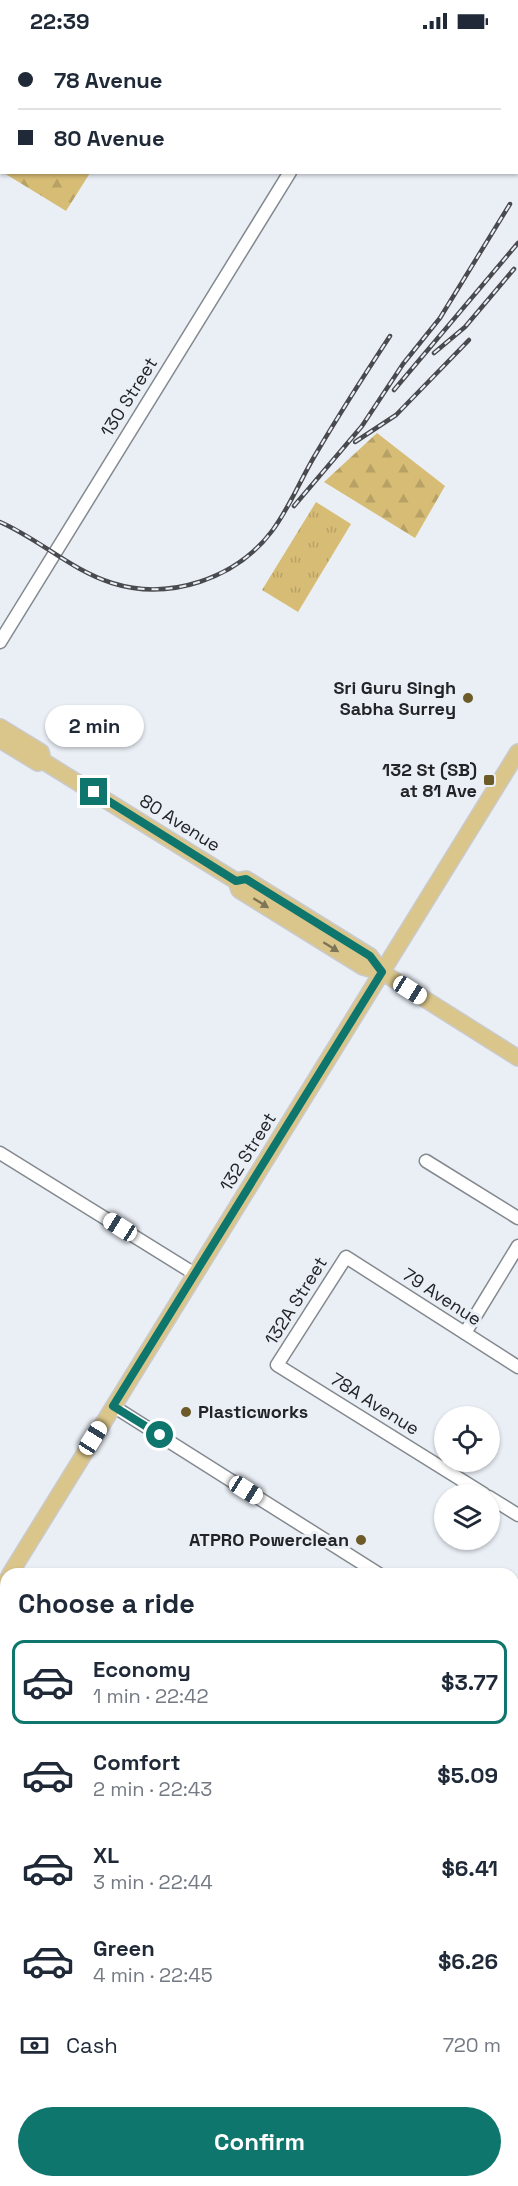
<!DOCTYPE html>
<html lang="en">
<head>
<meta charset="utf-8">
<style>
  :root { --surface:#fff; --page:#f2f2f3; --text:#1f2937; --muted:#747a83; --line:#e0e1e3; --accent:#0f766e }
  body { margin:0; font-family:"Space Grotesk",sans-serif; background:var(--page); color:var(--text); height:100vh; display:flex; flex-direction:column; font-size:22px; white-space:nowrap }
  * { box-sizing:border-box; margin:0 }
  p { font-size:20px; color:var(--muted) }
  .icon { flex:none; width:33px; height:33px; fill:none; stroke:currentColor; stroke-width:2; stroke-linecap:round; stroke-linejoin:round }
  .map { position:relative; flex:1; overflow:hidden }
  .side { position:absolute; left:0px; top:1526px; width:519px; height:620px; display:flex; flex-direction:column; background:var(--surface); border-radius:18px 18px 0 0; box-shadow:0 2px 4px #0004 }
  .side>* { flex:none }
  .hud { position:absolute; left:0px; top:0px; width:519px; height:132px; box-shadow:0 2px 4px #0004; display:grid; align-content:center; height:132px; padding:0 18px; background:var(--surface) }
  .tools { position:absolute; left:434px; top:1364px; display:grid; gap:12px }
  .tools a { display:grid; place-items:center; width:66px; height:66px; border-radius:50%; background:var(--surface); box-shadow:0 2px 4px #0004; font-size:30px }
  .end { position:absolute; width:27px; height:27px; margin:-14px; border:8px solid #0f766e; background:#fff; box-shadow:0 0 0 3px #fff }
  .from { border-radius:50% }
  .bubble { position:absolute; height:42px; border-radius:21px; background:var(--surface); box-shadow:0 2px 4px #0004; font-size:20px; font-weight:700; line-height:42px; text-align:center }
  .car { position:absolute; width:18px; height:36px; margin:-18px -9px; border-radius:8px; box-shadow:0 0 4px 2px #0007; background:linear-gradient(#fff 24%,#345 0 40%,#fff 0 76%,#345 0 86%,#fff 0) }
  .hud b { display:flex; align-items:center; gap:21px; height:57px; font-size:22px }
  .hud b+b { border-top:2px solid var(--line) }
  .hud i { width:15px; height:15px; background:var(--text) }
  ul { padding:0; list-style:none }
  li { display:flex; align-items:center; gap:18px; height:84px; margin:0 12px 9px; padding:0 6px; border:3px solid transparent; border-radius:12px }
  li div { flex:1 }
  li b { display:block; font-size:22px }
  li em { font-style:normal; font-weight:700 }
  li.active { border-color:var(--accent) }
  li>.icon { width:54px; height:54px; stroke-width:1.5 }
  h2 { padding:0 18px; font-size:27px; line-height:72px }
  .pay { display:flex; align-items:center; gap:15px; height:66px; padding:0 18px; font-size:22px }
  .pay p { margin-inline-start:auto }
  .action { display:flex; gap:12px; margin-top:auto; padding:12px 18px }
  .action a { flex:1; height:69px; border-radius:36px; background:var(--accent); color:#fff; font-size:24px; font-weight:700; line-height:69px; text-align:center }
  .status { display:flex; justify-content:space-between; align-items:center; height:42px; padding:0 30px; background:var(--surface); direction:ltr }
  .status svg { height:16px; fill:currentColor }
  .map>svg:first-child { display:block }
  .grass { fill:url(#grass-tufts) }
  .forest { fill:url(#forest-firs) }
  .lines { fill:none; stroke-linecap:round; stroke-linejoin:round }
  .stream { stroke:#84b2f3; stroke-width:2 }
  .minor-casing { stroke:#84898f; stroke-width:15 }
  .major-casing { stroke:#cacacb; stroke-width:18 }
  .minor { stroke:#fff; stroke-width:12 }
  .major { stroke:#dac58a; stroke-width:15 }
  .rail-casing { stroke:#484a4e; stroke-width:4.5 }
  .rail { stroke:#eaeff6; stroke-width:2; stroke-dasharray:7; stroke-linecap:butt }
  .oneway { fill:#7e7458 }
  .route { stroke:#0f766e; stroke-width:8 }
  .poi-dot { fill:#6c5a28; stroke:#eaeff6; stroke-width:2 }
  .labels { text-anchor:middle; stroke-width:6; stroke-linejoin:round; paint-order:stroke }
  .street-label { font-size:18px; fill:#222427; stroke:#eaeff6 }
  .poi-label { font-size:18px; font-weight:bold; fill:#222427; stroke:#eaeff6; text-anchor:end }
</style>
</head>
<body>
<div class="status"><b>22:39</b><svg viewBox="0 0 49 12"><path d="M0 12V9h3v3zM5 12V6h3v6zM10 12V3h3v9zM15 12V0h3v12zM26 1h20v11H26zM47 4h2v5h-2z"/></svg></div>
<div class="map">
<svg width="518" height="2144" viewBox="0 0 518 2144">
  <defs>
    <pattern id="grass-tufts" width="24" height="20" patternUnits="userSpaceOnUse" patternTransform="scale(1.5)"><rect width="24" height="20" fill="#d6bc75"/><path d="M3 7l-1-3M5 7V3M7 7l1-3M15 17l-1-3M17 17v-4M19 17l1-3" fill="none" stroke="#b7a165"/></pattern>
    <pattern id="forest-firs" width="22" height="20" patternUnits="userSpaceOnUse" patternTransform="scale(1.5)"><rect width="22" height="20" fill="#d6bc75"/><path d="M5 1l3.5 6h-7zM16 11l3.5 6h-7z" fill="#b7a165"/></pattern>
  </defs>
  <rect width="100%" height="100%" fill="#eaeff6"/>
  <path class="grass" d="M316,460l35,22 -53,88 -36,-22z"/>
  <g class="forest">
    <path d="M4,131h86l-24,38z"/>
    <path d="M377,391l68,53 -30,52 -91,-56z"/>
    <path d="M157,2139h78l-3,5h-77z"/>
  </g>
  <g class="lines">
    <g class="stream">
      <path d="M160,2l1,-2"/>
      <path d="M0,91l2,1"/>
    </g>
    <g class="minor-casing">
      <g id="minor">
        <path d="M370,2l1,-2"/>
        <path d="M0,600l290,-470"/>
        <path d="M0,1111l195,121"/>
        <path d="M426,1119l92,57"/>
        <path d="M465,1291l53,-87"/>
        <path d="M113,1364l266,168"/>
        <path d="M484,1452l-207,-129 69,-108 172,110"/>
        <path d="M489,1455l29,18"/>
        <path d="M513,1616l5,3"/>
        <path d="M513,1692l5,-8"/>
        <path d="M513,1913l5,4"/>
        <path d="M336,2144l4,-5"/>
      </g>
    </g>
    <g class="major-casing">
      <g id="major">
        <path d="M0,685l41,25 2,9"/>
        <path d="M0,698l38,23 5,-2 193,120 3,9 124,77 19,5 136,86"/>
        <path d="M236,839l10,-2 124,77 12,16"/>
        <path d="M10,1532l508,-822"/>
        <path d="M0,1548l6,-10"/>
        <path d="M0,1889l6,4"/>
        <path d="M388,2139l8,5"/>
      </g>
    </g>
    <use href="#minor" class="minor"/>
    <use href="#major" class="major"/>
    <g class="rail-casing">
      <g id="rail">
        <path d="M434,311l31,-26 49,-58"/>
        <path d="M394,348l124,-147"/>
        <path d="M355,400l41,-27 73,-75"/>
        <path d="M294,464l68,-80 41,-62 37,-46 70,-114"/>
        <path d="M0,480c39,17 71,48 112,61 57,18 124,-4 160,-52 18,-24 29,-53 45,-79 23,-39 48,-78 73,-116"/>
      </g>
    </g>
    <use href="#rail" class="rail"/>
  </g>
  <defs><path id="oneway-solid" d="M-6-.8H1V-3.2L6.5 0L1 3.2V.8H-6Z" transform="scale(1.5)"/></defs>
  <g class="oneway">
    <use href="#oneway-solid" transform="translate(261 861) rotate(32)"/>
    <use href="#oneway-solid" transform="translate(331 905) rotate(32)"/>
  </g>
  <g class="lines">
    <path class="route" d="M94,750l142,89 10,-2 124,77 12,16 -269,434 47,29"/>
  </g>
  <g class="poi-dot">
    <circle cx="468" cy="656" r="6"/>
    <rect x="483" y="732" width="12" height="12" rx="3"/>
    <circle cx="186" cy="1370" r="6"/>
    <circle cx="361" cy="1498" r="6"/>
  </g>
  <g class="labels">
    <g class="street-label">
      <text transform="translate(129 355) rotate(-58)" y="6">130 Street</text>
      <text transform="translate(180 781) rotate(32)" y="6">80 Avenue</text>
      <text transform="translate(248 1110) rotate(-58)" y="6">132 Street</text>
      <text transform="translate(442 1255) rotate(33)" y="6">79 Avenue</text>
      <text transform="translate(296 1259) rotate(-58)" y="6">132A Street</text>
      <text transform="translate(375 1362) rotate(32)" y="6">78A Avenue</text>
    </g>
    <g class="poi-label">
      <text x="456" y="652">Sri Guru Singh<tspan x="456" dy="21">Sabha Surrey</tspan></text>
      <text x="477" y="734">132 St (SB)<tspan x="477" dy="21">at 81 Ave</tspan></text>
      <text x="198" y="1376" text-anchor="start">Plasticworks</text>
      <text x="349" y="1504">ATPRO Powerclean</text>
    </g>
  </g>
</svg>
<div class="tools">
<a><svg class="icon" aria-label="locate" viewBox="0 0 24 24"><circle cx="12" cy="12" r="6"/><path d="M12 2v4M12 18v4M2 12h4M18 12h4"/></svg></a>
<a><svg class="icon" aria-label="layers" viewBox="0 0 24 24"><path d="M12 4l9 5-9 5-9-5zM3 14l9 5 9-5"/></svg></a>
</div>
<i class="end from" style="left:160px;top:1393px"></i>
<i class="end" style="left:94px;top:750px"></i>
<div class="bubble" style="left:45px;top:663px;width:99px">2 min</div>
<i class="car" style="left:410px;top:948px;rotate:122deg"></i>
<i class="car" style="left:120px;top:1185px;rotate:302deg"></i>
<i class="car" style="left:93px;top:1396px;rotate:32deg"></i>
<i class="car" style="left:246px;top:1448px;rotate:122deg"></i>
<div class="hud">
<b><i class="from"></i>78 Avenue</b>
<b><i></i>80 Avenue</b>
</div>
<section class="side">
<h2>Choose a ride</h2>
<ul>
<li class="active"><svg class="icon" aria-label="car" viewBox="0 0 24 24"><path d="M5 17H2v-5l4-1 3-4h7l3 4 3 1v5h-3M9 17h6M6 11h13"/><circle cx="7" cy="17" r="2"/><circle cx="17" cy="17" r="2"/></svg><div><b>Economy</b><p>1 min · 22:42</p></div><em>$3.77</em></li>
<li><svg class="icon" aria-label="car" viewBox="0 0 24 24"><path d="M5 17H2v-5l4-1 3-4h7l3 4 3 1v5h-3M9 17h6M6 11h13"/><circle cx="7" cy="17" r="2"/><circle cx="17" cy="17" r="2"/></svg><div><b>Comfort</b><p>2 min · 22:43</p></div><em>$5.09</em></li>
<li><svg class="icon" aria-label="car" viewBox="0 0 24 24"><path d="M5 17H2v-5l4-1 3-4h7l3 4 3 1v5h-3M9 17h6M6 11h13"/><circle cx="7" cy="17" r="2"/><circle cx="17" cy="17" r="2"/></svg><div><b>XL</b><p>3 min · 22:44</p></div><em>$6.41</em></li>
<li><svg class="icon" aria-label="car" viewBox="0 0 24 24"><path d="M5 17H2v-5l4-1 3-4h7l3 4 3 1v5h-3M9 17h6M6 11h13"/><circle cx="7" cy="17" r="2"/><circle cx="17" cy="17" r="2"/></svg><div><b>Green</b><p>4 min · 22:45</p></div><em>$6.26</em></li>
</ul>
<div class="pay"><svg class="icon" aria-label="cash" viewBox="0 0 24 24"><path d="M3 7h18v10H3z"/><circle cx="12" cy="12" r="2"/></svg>Cash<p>720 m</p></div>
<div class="action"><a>Confirm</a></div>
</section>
</div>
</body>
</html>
